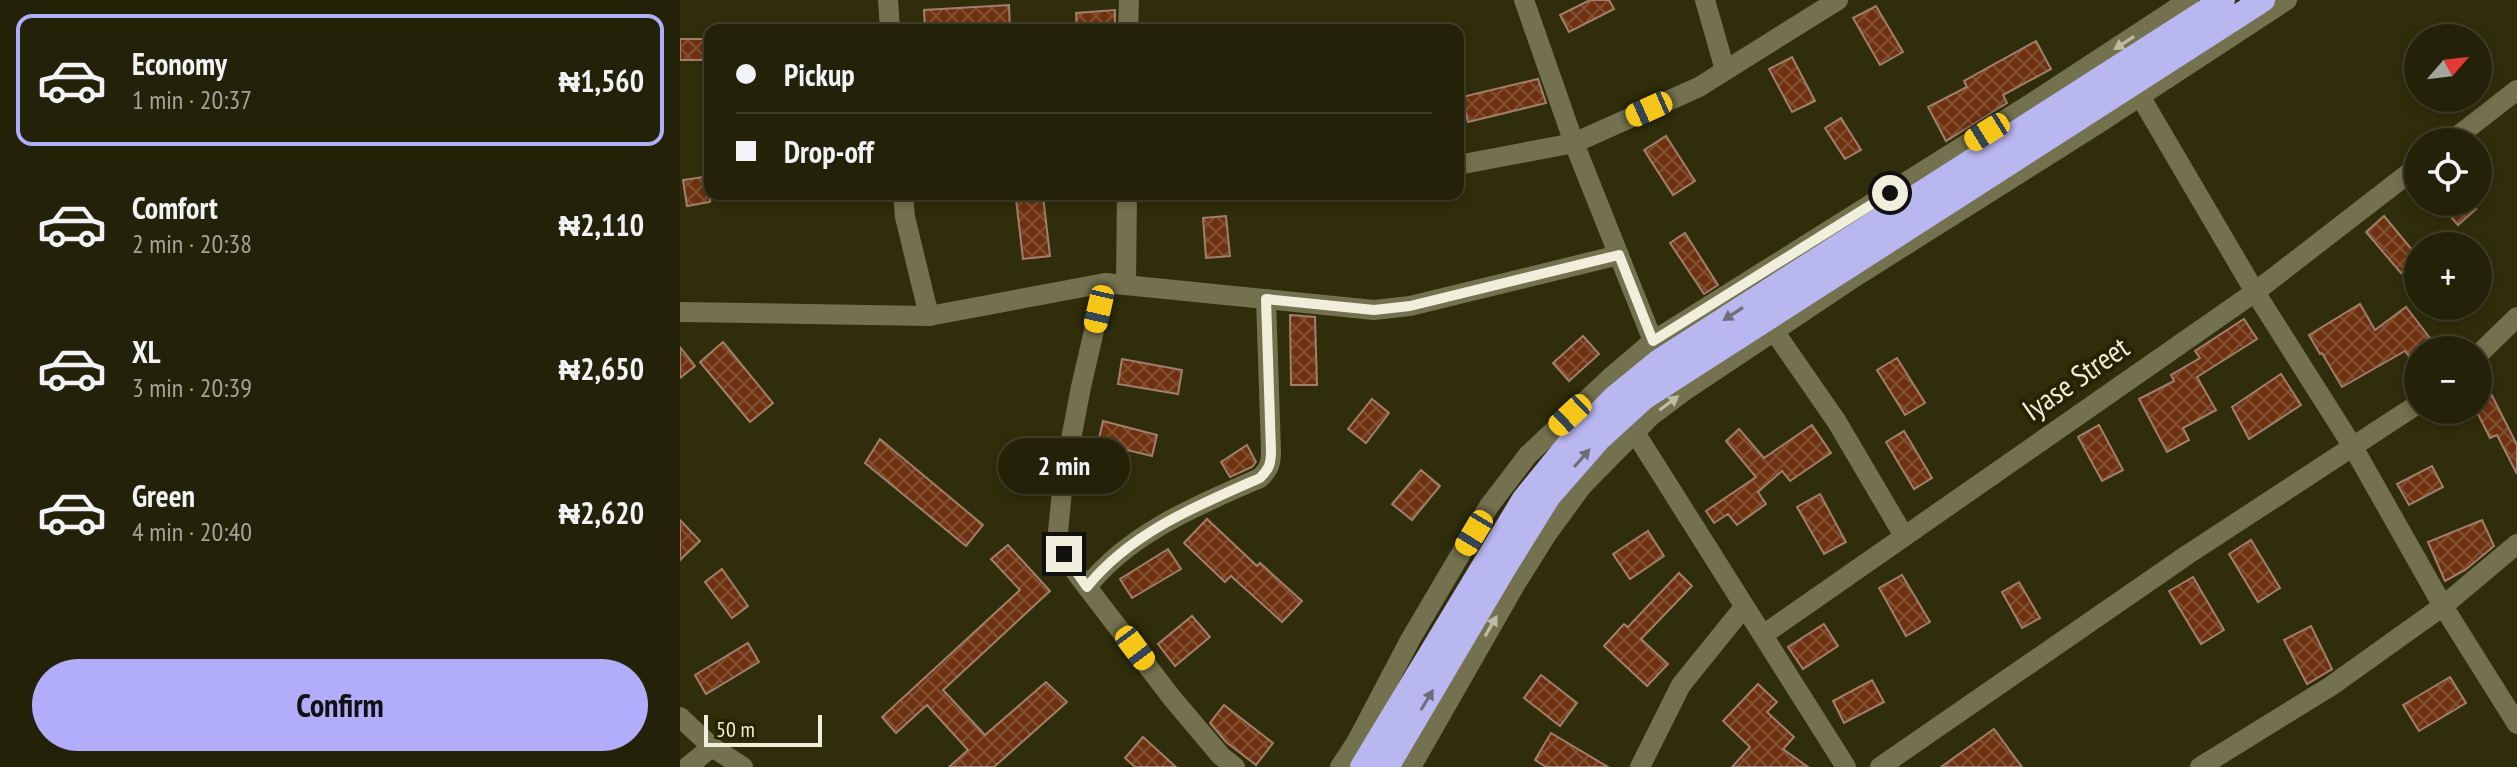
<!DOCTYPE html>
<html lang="en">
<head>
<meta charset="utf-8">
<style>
  :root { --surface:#232208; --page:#2b2a12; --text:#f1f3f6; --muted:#a3a49c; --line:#403f29; --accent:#b1adfa }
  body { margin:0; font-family:"PT Sans Narrow",sans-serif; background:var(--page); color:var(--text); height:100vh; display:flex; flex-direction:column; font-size:30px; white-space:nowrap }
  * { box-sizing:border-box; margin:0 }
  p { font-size:26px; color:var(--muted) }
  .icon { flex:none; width:44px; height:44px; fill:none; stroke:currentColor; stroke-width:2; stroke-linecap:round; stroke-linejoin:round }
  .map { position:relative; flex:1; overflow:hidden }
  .drawer { display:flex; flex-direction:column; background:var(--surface); width:680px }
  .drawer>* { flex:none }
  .banner { position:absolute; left:24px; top:24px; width:760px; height:176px; border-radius:16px; box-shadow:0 4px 12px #0003,0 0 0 2px var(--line); display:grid; align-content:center; height:176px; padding:0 32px; background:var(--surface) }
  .needle { width:52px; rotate:62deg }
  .tools { position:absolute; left:1724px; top:24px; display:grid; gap:16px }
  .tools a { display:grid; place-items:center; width:88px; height:88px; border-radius:50%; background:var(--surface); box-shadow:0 4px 12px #0003,0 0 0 2px var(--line); font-size:40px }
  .scale { position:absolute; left:24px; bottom:20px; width:118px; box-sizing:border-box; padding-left:8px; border:4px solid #efefdb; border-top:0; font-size:22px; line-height:28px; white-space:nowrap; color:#efefdb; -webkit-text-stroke:6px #252301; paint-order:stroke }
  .end { position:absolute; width:36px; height:36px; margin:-18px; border:10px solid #efefdb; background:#111; box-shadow:0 0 0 4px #111 }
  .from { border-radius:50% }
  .bubble { position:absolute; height:56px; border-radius:28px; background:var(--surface); box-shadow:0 4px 12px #0003,0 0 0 2px var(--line); font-size:26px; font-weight:700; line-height:56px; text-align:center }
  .car { position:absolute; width:24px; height:48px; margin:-24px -12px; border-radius:10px; box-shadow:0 0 6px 2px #0007; background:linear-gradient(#f5c518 24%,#345 0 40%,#f5c518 0 76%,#345 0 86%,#f5c518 0) }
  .banner b { display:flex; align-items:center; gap:28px; height:76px; font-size:30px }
  .banner b+b { border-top:2px solid var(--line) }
  .banner i { width:20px; height:20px; background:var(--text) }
  ul { padding:14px 0 0; list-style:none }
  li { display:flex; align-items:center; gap:24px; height:132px; margin:0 16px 12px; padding:0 16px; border:4px solid transparent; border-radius:16px }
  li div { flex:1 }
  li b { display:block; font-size:30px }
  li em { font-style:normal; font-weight:700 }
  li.on { border-color:var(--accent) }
  li>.icon { width:72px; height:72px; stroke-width:1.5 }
  .cta { display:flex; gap:16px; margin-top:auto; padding:16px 32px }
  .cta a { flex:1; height:92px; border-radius:48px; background:var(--accent); color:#111; font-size:32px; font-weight:700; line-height:92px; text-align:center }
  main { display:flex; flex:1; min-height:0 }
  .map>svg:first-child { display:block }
  .building { fill:url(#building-cross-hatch); stroke:#a27e6d; stroke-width:2 }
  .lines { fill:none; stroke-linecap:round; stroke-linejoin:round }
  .street { stroke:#73714e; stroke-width:20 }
  .highway { stroke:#b9b7f0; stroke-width:24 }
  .oneway { fill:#bdbda3 }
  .oneway2 { fill:#6f6d78 }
  .route { stroke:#efefdb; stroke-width:10 }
  .labels { text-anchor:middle; stroke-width:8; stroke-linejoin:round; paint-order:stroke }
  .street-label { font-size:30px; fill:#efefdb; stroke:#252301 }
</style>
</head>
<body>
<main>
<section class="drawer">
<ul>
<li class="on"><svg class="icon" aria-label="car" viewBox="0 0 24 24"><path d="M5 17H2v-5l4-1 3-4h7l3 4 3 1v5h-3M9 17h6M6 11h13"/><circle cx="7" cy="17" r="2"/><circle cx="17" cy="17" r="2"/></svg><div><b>Economy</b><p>1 min · 20:37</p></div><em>₦1,560</em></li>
<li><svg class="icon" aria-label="car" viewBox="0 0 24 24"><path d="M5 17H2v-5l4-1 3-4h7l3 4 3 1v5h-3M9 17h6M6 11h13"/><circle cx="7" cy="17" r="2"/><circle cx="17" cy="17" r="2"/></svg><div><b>Comfort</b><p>2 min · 20:38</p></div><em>₦2,110</em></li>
<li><svg class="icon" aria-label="car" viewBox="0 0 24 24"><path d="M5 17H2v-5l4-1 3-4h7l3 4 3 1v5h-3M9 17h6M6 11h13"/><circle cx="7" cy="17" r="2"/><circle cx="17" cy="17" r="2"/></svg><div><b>XL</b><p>3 min · 20:39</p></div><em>₦2,650</em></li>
<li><svg class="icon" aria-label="car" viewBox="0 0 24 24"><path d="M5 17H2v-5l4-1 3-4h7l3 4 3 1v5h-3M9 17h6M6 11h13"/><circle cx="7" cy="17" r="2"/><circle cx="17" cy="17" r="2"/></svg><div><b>Green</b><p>4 min · 20:40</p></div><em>₦2,620</em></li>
</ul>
<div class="cta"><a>Confirm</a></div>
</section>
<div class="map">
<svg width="1837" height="767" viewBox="0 0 1837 767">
  <defs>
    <pattern id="building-cross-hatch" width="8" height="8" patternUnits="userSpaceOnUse" patternTransform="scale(2)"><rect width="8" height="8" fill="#6e3210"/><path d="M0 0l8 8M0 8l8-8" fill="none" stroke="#835032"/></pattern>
  </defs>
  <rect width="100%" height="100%" fill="#2f2d0a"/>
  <g class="building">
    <path d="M910,0h19l5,9 -45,23 -9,-17z"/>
    <path d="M329,5l1,25h-85l-1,-20z"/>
    <path d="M1196,6l27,46 -23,13 -27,-47z"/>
    <path d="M435,10v20h-38l-1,-17z"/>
    <rect x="0" y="39" width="30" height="21"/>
    <path d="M1356,41l15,28 -48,26 4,8 -61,38 -18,-34 39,-20 -3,-6z"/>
    <path d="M1112,57l23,44 -23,11 -23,-43z"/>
    <path d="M858,79l8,24 -78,19 -6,-25z"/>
    <path d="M1161,118l20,32 -16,9 -20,-31z"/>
    <path d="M986,136l29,45 -22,14 -29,-45z"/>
    <path d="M30,176v26l-23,4 -4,-26z"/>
    <path d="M363,196l7,60 -27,3 -7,-60z"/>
    <path d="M1758,202h32l6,7 -18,16z"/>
    <path d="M546,216l4,40 -24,2 -3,-40z"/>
    <path d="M1704,216l34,41v2l-17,14 -35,-41z"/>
    <path d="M1005,233l33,52 -14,9 -34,-51z"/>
    <path d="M1680,304l15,26 31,-23 33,43h-21v18l-13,-17 -63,36 -20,-34 -2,1 -11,-19z"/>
    <path d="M610,315l25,2 2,68h-26z"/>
    <path d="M1564,319l13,20 -60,38 19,33 -33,18 6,12 -22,12 -28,-53 35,-18 -3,-6 29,-17 -5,-7z"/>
    <path d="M903,336l16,18 -30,27 -16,-18z"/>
    <path d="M43,342l50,61 -23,19 -50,-60z"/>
    <path d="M0,347l15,19 -15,12z"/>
    <path d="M1217,358l28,45 -20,12 -28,-45z"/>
    <path d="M442,359l60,11 -4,24 -60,-10z"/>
    <path d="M1798,368l39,77v29l-20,-39 -7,3 -12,-24z"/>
    <path d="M1601,374l20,31 -52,34 -17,-32z"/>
    <path d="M692,399l17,14 -23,30 -18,-14z"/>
    <path d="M423,421l54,14 -5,21 -54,-13z"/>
    <path d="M1132,425l19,28 -41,28 -8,-10 -24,21 8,12 -29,21 -9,-11 -14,9 -8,-12 50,-34 -30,-36 13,-12 25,29z"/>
    <path d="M1419,425l24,45 -21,11 -24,-44z"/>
    <path d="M1224,431l28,47 -18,11 -28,-47z"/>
    <path d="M200,439l103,86 -17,21 -101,-83z"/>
    <path d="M567,445l9,17 -4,5 -22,10 -9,-15z"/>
    <path d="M1752,466l11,21 -34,18 -12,-21z"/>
    <path d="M741,470l19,16 -28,34 -20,-16z"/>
    <path d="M1140,494l26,48 -22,12 -27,-47z"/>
    <path d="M527,519l50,47 3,-3 42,38 -20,21 -51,-46 -6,6 -41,-39z"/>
    <path d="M0,520l20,21 -20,19z"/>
    <path d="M1802,520l12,26 -29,24 -20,11 -17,-39z"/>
    <path d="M968,531l16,25 -34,23 -17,-25z"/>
    <path d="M1571,540l29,48 -22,14 -29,-48z"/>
    <path d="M328,545l42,46 -107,99 42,45 61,-53 21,20 -73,65h-45l19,-17 -41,-45 -31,28 -14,-16 138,-127 -29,-31z"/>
    <path d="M488,549l13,20 -49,29 -12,-19z"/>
    <path d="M42,569l26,37 -16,12 -27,-36z"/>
    <path d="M999,573l13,13 -51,53 27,25 -21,22 -43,-40 20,-22 4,3z"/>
    <path d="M1222,575l28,47 -24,14 -27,-48z"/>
    <path d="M1513,577l31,53 -23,14 -32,-53z"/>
    <path d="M1339,582l21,36 -18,10 -20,-36z"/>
    <path d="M512,616l18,21 -35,29 -17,-22z"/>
    <path d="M1144,624l14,22 -35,23 -15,-22z"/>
    <path d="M1631,626l21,43 -25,15 -23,-44z"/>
    <path d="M68,643l11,19 -53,32 -11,-19z"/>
    <path d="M861,675l36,28 -17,23 -36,-28z"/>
    <path d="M1770,677l16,26 -47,28 -16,-26z"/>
    <path d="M1192,680l12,22 -40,21 -11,-22z"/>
    <path d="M1078,684l19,18 -10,10 27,25 -11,12 25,18h-76l18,-20 -27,-26z"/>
    <path d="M544,705l49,38 -17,22 -30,-23 -16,-19z"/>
    <path d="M1314,729l28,38h-81z"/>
    <path d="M871,733l57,34h-62l-11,-7z"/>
    <path d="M463,737l33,30h-41l-10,-9z"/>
  </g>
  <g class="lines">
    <g class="street">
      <path d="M208,0l2,30"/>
      <path d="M844,0l50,143 79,198"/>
      <path d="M1025,0l20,70"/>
      <path d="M448,30l1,-30"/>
      <path d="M1460,96l115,196 98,155 90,159 74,118"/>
      <path d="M1770,142l67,-52"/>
      <path d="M778,165l116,-22 125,-56 139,-87"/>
      <path d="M223,194l2,23 24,99"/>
      <path d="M425,283l-24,104 -18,94 -5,51 6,22 13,20 95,124 49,58 14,11"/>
      <path d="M446,284l1,-90"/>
      <path d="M0,312l249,4 176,-33 269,27 36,-4 209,-51"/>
      <path d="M1094,331l63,91 67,114"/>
      <path d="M1798,355l39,-38"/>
      <path d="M954,431l212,336"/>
      <path d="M407,587c42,-54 111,-82 173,-109 9,-9 11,-14 11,-27l-5,-152"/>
      <path d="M1083,635l492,-343 163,-126"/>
      <path d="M0,717l32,30 31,20"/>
      <path d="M7,767l25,-20"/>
      <path d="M660,767l17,-26 53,-101 79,-134 39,-51 84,-79 41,-35 382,-240 154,-101"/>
      <path d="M731,767l104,-182 32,-51 35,-48 69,-70 32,-24 172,-115 241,-152 191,-125"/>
      <path d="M960,767l41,-82 63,-78"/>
      <path d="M1200,767l307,-212 231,-151"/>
      <path d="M1520,767l131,-81 112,-80 74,-62"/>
    </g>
    <g class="highway">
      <path d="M682,767l162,-268 44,-54 47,-48 44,-36 564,-361"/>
      <path d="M707,767l118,-200 44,-71 49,-56 46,-42 619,-398"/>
    </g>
  </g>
  <defs><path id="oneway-solid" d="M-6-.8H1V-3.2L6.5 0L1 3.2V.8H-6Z" transform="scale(2)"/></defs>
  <g class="oneway">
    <use href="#oneway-solid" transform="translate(1444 43) rotate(147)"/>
    <use href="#oneway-solid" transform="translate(989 403) rotate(-37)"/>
    <use href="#oneway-solid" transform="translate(811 626) rotate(-60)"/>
  </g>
  <g class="oneway2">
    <use href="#oneway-solid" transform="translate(1053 314) rotate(147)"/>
    <use href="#oneway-solid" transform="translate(902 458) rotate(-49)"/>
    <use href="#oneway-solid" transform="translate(747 700) rotate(-59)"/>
  </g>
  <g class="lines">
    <path class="route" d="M384,554l23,33c43,-54 111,-82 173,-109 9,-9 11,-14 11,-27l-5,-152 108,11 36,-4 209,-51 34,86 237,-148"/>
  </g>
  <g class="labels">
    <g class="street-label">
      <text transform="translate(1396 379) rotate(-35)" y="10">Iyase Street</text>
    </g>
  </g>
</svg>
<div class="tools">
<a><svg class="needle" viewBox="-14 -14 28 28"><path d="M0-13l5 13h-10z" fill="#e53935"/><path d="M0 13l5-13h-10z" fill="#a3a49c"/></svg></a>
<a><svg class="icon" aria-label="locate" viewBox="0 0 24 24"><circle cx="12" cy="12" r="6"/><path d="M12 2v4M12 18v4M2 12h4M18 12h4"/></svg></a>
<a>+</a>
<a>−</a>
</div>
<div class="scale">50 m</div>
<i class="end from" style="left:1210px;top:193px"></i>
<i class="end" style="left:384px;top:554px"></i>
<div class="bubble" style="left:318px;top:438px;width:132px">2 min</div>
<i class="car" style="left:969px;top:109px;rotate:246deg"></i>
<i class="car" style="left:1307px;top:132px;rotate:238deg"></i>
<i class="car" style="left:419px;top:309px;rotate:193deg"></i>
<i class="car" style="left:890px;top:415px;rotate:227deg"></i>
<i class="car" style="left:794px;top:533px;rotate:211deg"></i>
<i class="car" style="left:455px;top:648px;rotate:143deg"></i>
<div class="banner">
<b><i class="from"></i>Pickup</b>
<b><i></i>Drop-off</b>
</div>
</div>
</main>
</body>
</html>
